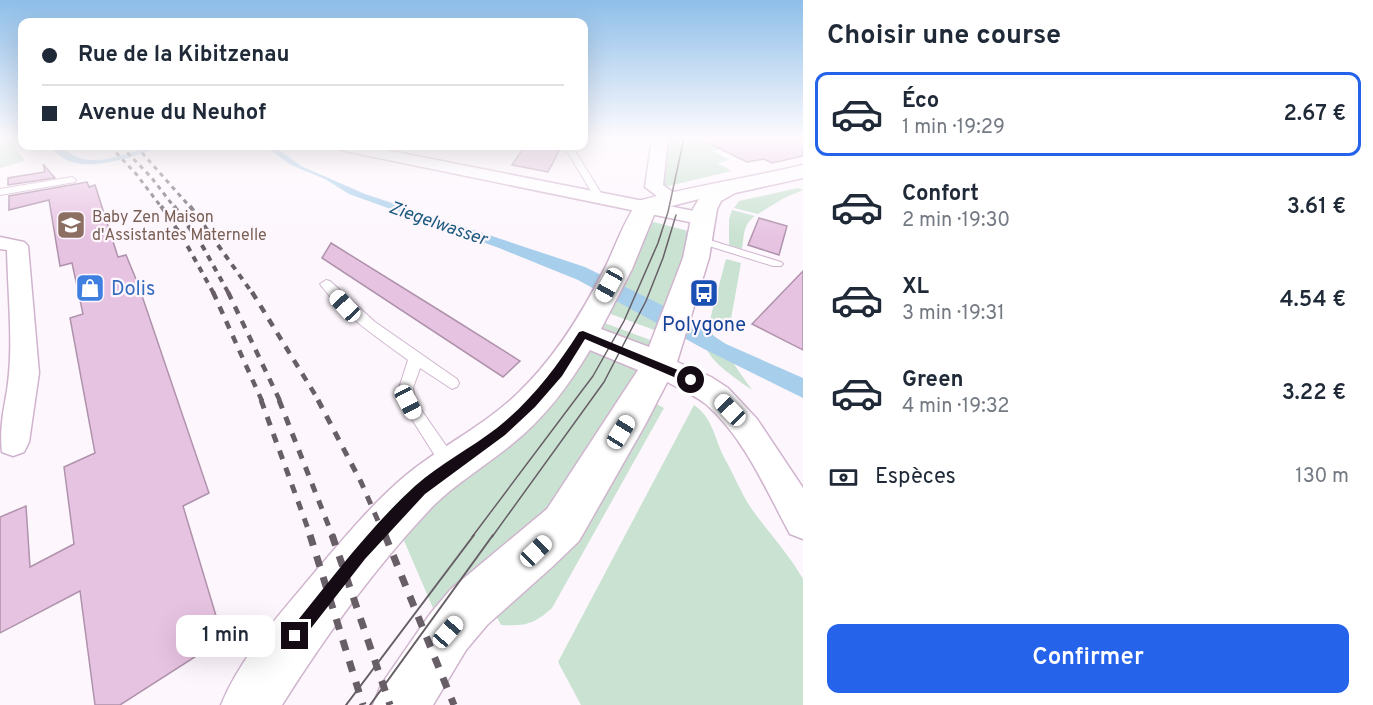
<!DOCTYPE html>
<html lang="fr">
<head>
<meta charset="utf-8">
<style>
  :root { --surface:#fff; --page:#f2f2f3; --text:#1f2937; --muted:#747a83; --line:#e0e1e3; --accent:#2563eb }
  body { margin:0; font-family:Overpass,sans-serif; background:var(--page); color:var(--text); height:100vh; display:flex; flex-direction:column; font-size:22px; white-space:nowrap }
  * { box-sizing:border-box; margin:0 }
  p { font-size:20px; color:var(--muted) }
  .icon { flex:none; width:33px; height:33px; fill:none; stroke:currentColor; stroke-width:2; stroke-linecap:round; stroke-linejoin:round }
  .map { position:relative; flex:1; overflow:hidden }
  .drawer { display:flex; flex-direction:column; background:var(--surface); width:570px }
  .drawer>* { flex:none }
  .banner { position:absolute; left:18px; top:18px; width:570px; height:132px; border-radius:12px; box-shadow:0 6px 24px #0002; display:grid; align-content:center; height:132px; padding:0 24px; background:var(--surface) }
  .end { position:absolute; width:27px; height:27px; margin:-14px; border:8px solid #150b14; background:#fff; box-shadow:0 0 0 3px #fff }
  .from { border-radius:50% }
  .bubble { position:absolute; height:42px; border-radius:12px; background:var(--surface); box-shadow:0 6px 24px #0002; font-size:20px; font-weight:600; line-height:42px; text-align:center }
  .car { position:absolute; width:18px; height:36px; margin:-18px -9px; border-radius:8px; box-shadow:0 0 4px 2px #0007; background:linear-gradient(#fff 24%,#345 0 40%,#fff 0 76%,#345 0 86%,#fff 0) }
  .banner b { display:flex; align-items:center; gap:21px; height:57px; font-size:22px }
  .banner b+b { border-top:2px solid var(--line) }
  .banner i { width:15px; height:15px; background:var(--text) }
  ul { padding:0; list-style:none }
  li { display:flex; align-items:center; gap:18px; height:84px; margin:0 12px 9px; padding:0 12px; border:3px solid transparent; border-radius:12px }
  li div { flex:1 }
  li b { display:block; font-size:22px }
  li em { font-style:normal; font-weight:600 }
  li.selected { border-color:var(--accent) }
  li>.icon { width:54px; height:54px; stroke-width:1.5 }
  h2 { padding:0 24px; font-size:27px; line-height:72px }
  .pay { display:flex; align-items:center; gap:15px; height:66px; padding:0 24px; font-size:22px }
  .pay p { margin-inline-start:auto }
  .action { display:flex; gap:12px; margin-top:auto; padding:12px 24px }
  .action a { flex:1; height:69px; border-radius:12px; background:var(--accent); color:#fff; font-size:24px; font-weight:600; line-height:69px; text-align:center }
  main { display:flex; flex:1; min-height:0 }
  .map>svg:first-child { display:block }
  .green { fill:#c9e2d1 }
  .water { fill:#a7ceea }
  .building { fill:#e7c3e2; stroke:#af92ab; stroke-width:1.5 }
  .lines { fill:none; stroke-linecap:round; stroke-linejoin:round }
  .service-casing { stroke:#d0b4ce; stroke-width:2 }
  .minor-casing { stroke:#d0b4ce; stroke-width:3 }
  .tertiary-casing { stroke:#d0b4ce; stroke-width:3 }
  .service { fill:#fff; fill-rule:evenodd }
  .minor { fill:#fff; fill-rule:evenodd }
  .tertiary { fill:#fff; fill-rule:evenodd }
  .tram-far1 { stroke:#675e66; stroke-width:1.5 }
  .tram { stroke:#675e66; stroke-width:2 }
  .rail-far4 { stroke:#675e66; stroke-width:3; stroke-dasharray:4.5 4.5; stroke-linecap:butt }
  .rail-far3 { stroke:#675e66; stroke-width:4; stroke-dasharray:6 6; stroke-linecap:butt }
  .rail-far2 { stroke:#675e66; stroke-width:4.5; stroke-dasharray:8 8; stroke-linecap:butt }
  .rail-far1 { stroke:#675e66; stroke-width:5; stroke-dasharray:9 9; stroke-linecap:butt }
  .rail { stroke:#675e66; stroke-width:7; stroke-dasharray:11 11; stroke-linecap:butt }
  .route { fill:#150b14 }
  .labels { text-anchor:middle; stroke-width:4.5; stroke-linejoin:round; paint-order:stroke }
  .far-education-label { font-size:16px; fill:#785e54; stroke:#fdf7fd; text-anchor:start }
  .far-water-label { font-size:18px; font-style:italic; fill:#1c597f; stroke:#fdf7fd }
  .shop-label { font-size:20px; fill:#366cbe; stroke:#fdf7fd; text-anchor:start }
  .transit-label { font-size:20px; fill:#164399; stroke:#fdf7fd }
</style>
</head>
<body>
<main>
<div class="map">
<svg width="803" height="705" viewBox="0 0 803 705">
  <rect width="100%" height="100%" fill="#fdf7fd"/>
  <g class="green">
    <path d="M0,138h8l17,23 -25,7z"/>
    <path d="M663,138h62l-6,11 -6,2 17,9 -13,3 15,8 -68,16 -4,-3z"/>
    <path d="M798,188l5,2 -19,8 -26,16 -24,-6 5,-7z"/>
    <path d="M732,210l23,6c-12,8 -11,20 -13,33l-13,-4v-26z"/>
    <path d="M650,221l42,11 -11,37 -24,62 -49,-18z"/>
    <path d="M726,259l15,4 -12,67 -20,-7z"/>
    <path d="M602,322l51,19 -4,7 -46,-18z"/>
    <path d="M708,327l44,63c-15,-11 -40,-26 -47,-44 -2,-6 1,-13 3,-19z"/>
    <path d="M587,350h6l47,20 -77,131 -121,128 -40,-93z"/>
    <path d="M651,401l13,7 -112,200c-19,17 -27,18 -51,17l-8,-15z"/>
    <path d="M694,405c20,14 20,34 31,54 9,16 16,34 26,49 17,24 38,46 52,71v126h-222l-23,-43z"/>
  </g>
  <g class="water">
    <path d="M49,146c17,-1 20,13 43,14 25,1 49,-15 75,-14 -27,7 -74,27 -100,14 -7,-3 -13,-10 -18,-14z"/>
    <path d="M264,146h10l27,20 64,28 220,73 93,46 48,31 77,34v20l-99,-49 -126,-69 -79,-32 -150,-54 -24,-15 -34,-14z"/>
  </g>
  <g class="building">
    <path d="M698,138h105v18l-31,7 -8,-4 -17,3z"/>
    <path d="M525,146h16l19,3 -12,23 -36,-7z"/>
    <path d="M43,164l12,14 -47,7v-7l37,-6z"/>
    <path d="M87,182l2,5 6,-2 23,72 8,-2 12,29 71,209 -26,13 40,133 -103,66h-25l-15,-114 -80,42v-116l26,-11 4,61 44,-23 -10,-77 31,-14 -25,-135 13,-4 -11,-51 -12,3 -11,-66 -40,10v-14z"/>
    <path d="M759,218l28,8 -8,29 -31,-10z"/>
    <path d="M331,243l111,69 78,49 -17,16 -181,-119z"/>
    <path d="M803,271v79l-51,-26z"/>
  </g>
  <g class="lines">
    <g class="service-casing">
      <g id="service">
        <path d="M564,146h8l31,50 -2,2h-6z"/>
        <path d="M72,177l4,3 -1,2 -75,13v-6z"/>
        <path d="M700,237l81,25 2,2 -2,2h-8l-77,-24v-4z"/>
        <path d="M326,280l4,1 45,41 82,57 2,4 -2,4 -5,2 -32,-21 -7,20 2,13 41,59 2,5 -2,5 -6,3 -6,-3 -43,-68 -2,-14 9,-28c-30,-22 -65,-45 -88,-76z"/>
      </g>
    </g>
    <g class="minor-casing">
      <g id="minor">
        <path d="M652,138h16l-5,47 18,13 -2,4h-14l-20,-15z"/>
        <path d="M338,146h28l338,67 7,2 3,4 -3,4 -7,2 -359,-74 -5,-2z"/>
        <path d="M0,237l24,5 4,4 11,127 -10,69 -5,10 -11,4 -11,-4c-2,-15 0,-35 3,-50 10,-49 3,-101 2,-152l-7,-1z"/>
        <path d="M659,354l52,23 17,11 29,31 46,69v51l-13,-5c-24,-44 -45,-95 -83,-129 -16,-14 -54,-26 -62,-40l4,-7z"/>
      </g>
    </g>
    <g class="tertiary-casing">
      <path id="tertiary" d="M803,165v13l-68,15 -14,8 -4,8 -8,49 -33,107 -31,60 -66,116 -27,26 -65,58 -21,25 -33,55h-60l8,-20 49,-71 21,-25 96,-80 91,-139 -48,-20c-21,35 -45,68 -78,94 -25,21 -56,39 -79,62 -57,60 -107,129 -151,199h-61c20,-49 60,-92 94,-133 28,-33 57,-68 90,-96 36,-30 79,-50 113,-83 37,-35 65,-81 88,-127 10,-21 18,-45 32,-65 54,-15 110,-23 165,-36zM699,199l-6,10 -10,49 -34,89 -48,-18 31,-60 24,-59z"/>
    </g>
    <use href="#service" class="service"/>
    <use href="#minor" class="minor"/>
    <use href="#tertiary" class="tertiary"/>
    <g class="tram-far1">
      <path d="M472,537l121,-161 31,-55 34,-78 10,-31 16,-74"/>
      <path d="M492,537l112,-155 42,-81 17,-43 13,-43"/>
    </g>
    <g class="tram">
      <path d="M346,705l128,-170"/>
      <path d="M370,705l123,-170"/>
    </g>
    <g class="rail-far4">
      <path d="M110,146l27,29 25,33"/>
      <path d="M121,146l30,31 24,31"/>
      <path d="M136,146l55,62"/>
    </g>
    <g class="rail-far3">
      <path d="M161,206l22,32 31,56"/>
      <path d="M174,206l29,41 26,47"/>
      <path d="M190,206l63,88"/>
    </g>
    <g class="rail-far2">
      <path d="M213,292l49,109"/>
      <path d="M228,292l52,109"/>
      <path d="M252,292l67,109"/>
    </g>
    <g class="rail-far1">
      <path d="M261,400l50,137"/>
      <path d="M279,400l54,137"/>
      <path d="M318,400l43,82 24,55"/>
    </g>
    <g class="rail">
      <path d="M310,535l53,170"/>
      <path d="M332,535l58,170"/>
      <path d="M385,535l69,170"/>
    </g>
  </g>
  <linearGradient id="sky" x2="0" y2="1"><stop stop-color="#8ebee9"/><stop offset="0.58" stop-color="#fefbfe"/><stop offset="1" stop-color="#fefbfe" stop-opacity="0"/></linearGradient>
  <rect width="803" height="237" fill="url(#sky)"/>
  <path class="route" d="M583,331l112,46 1,3 -1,3h-7l-103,-44 -23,37 -27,31 -30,28 -80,59 -60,65 -64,82 -6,3 -5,-3 -3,-5 3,-6c40,-49 78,-101 125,-144 25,-22 56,-38 82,-58 34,-27 59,-60 82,-96z"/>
  <defs>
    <g id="school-square" transform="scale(1.5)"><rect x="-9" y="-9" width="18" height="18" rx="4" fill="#8d6e63" stroke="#fdf7fd"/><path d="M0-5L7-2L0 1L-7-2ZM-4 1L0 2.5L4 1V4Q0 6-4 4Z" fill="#fff"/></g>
    <g id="shop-square" transform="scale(1.5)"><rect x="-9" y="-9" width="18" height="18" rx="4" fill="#3f7fe0" stroke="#fdf7fd"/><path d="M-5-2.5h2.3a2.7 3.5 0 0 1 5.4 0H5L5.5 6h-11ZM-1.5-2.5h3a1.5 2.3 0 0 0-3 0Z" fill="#fff"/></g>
    <g id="bus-square" transform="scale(1.5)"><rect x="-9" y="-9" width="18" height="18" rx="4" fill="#1a4fb4" stroke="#fdf7fd"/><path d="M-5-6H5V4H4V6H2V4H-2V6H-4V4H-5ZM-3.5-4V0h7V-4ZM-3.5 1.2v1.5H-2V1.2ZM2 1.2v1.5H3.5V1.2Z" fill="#fff"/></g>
  </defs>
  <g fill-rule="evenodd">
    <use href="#school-square" x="71" y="225"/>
    <use href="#shop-square" x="90" y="288"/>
    <use href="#bus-square" x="704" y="293"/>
  </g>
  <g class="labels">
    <g class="far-education-label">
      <text x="92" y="222">Baby Zen Maison<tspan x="92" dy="18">d'Assistantes Maternelle</tspan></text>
    </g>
    <g class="far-water-label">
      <text transform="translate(438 223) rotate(19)" y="6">Ziegelwasser</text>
    </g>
    <g class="shop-label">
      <text x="111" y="295">Dolis</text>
    </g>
    <g class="transit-label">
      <text x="704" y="331">Polygone</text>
    </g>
  </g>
</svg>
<i class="end from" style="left:691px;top:380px"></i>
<i class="end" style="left:295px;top:636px"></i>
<div class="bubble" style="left:176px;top:615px;width:99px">1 min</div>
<i class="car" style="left:609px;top:285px;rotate:209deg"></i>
<i class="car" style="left:345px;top:306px;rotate:317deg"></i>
<i class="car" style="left:408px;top:402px;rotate:152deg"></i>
<i class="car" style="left:730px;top:410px;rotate:316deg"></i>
<i class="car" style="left:621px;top:432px;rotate:32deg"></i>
<i class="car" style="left:536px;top:551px;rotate:46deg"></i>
<i class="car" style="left:448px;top:632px;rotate:41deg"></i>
<div class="banner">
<b><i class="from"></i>Rue de la Kibitzenau</b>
<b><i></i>Avenue du Neuhof</b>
</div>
</div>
<section class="drawer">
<h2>Choisir une course</h2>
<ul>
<li class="selected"><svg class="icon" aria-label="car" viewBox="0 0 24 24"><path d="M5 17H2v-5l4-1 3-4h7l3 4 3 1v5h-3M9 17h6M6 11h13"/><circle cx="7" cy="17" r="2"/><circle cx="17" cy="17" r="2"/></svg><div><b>Éco</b><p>1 min · 19:29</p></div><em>2.67 €</em></li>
<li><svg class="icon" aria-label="car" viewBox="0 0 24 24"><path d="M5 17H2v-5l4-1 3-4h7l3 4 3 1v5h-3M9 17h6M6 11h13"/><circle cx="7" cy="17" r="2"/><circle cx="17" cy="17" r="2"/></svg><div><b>Confort</b><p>2 min · 19:30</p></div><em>3.61 €</em></li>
<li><svg class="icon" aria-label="car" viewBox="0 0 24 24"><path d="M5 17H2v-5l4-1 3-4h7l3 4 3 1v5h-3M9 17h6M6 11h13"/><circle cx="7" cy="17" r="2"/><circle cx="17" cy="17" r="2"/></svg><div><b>XL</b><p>3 min · 19:31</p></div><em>4.54 €</em></li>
<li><svg class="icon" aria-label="car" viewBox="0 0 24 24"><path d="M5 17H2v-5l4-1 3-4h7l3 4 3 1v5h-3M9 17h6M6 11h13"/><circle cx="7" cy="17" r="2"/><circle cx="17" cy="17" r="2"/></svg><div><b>Green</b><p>4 min · 19:32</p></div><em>3.22 €</em></li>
</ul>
<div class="pay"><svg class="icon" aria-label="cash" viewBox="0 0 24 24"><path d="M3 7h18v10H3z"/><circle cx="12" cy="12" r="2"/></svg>Espèces<p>130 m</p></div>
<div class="action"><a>Confirmer</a></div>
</section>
</main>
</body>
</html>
